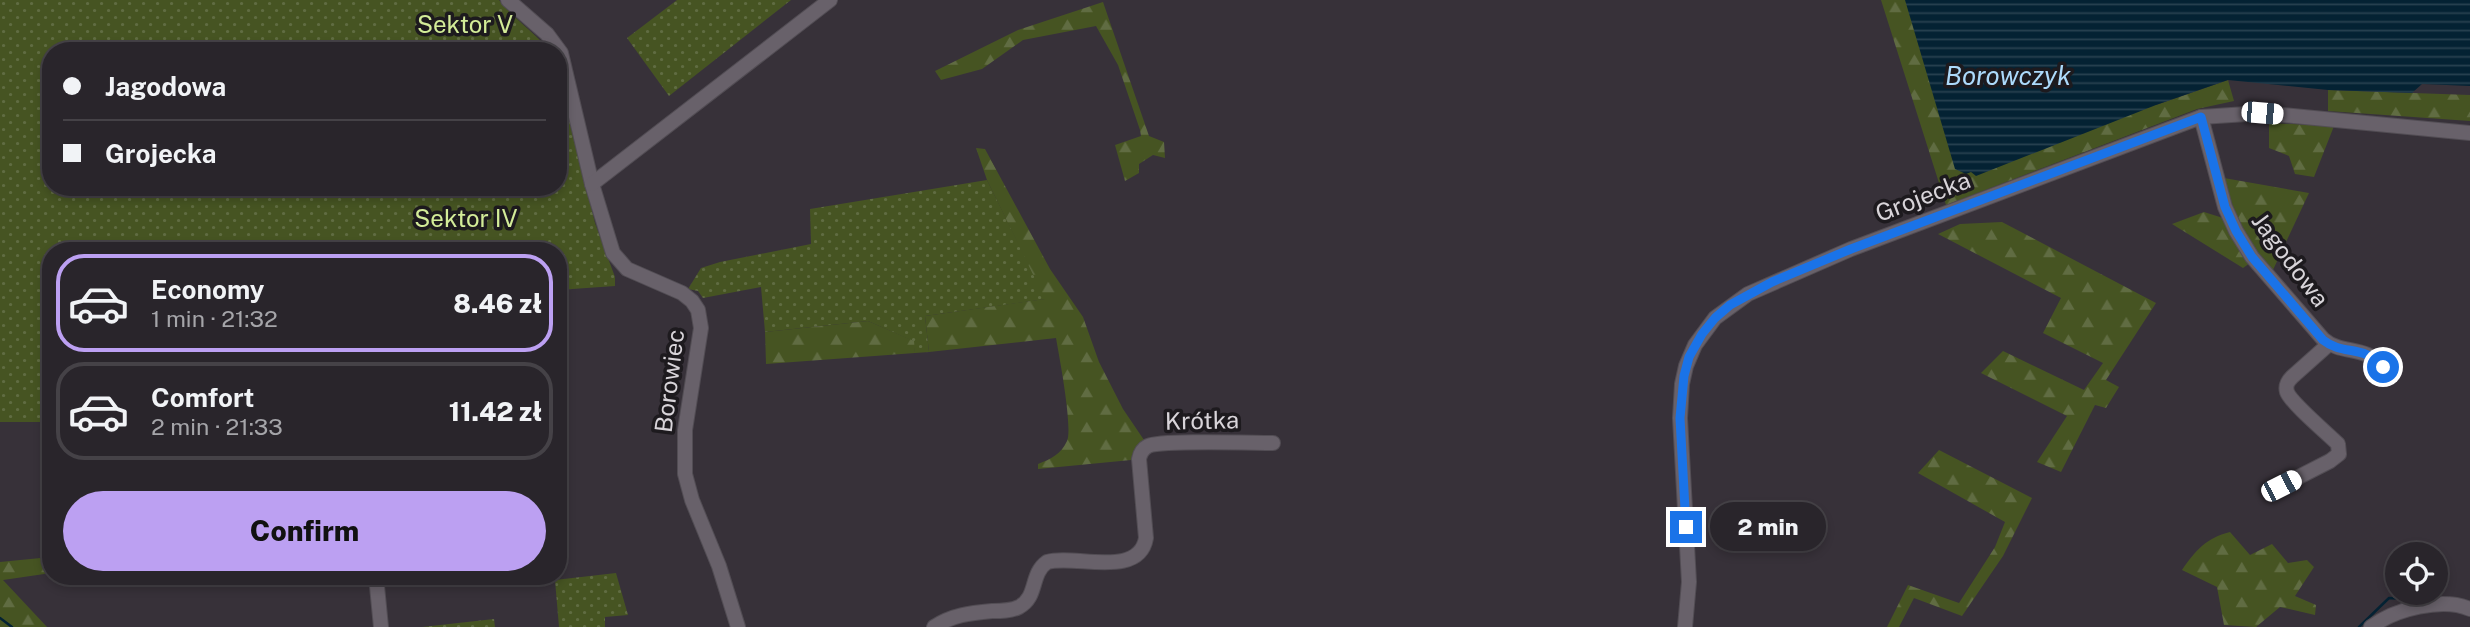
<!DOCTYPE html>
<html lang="en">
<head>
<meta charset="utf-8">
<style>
  :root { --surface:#29252b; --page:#353137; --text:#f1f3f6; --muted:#a5a5a9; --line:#454247; --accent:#bca0f2 }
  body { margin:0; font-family:"Public Sans",sans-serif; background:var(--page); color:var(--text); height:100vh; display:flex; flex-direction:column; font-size:26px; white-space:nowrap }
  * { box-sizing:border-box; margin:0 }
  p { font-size:23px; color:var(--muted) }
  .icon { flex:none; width:38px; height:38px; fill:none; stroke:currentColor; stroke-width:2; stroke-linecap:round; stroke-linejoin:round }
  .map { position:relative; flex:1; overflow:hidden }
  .details { position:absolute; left:42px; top:242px; width:525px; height:343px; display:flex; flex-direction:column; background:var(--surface); border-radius:28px; box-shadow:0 4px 10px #0003,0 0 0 2px var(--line) }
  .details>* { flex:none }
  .guide { position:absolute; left:42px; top:42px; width:525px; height:154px; border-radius:28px; box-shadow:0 4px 10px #0003,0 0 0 2px var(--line); display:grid; align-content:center; height:154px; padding:0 21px; background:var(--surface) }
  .tools { position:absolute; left:2385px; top:542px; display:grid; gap:14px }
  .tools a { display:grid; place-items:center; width:63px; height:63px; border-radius:50%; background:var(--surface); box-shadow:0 4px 10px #0003,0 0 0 2px var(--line); font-size:35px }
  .end { position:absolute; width:32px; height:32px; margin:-16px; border:9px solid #1a73e8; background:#fff; box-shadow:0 0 0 4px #fff }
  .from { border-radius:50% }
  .bubble { position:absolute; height:49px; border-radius:24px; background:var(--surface); box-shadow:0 4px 10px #0003,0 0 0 2px var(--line); font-size:23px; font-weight:800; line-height:49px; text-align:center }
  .car { position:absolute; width:21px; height:42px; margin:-21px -10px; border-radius:9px; box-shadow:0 0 5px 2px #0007; background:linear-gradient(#fff 24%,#345 0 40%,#fff 0 76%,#345 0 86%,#fff 0) }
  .guide b { display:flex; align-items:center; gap:24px; height:66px; font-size:26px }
  .guide b+b { border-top:2px solid var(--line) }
  .guide i { width:18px; height:18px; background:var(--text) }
  ul { padding:12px 0 0; list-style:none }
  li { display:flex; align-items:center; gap:21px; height:98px; margin:0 14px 10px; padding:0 7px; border:4px solid var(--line); border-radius:28px }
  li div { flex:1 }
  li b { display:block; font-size:26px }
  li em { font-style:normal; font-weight:800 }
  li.active { border-color:var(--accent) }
  li>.icon { width:63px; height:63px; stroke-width:1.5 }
  .action { display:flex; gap:14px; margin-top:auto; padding:14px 21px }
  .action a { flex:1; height:80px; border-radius:42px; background:var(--accent); color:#111; font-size:28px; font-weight:800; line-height:80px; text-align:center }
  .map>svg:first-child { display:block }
  .green { fill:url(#green-dots) }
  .forest { fill:url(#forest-firs) }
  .water { fill:url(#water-rules) }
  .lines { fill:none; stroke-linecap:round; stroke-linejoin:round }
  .stream { stroke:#042233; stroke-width:2.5 }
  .minor-casing { stroke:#524d54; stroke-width:16 }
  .minor { stroke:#68616a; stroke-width:14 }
  .route { stroke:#1a73e8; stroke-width:9 }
  .labels { text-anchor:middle; stroke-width:7; stroke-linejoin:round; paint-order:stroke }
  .park-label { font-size:24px; fill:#d3ec98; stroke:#1d1a1e }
  .street-label { font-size:24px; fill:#d8d4d9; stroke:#1d1a1e }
  .water-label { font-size:26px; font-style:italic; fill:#acdafb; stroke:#1d1a1e }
</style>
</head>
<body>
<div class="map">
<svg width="2470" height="627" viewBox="0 0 2470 627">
  <defs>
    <pattern id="green-dots" width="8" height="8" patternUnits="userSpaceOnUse" patternTransform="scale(1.75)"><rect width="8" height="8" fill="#465422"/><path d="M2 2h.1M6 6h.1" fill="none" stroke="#606c42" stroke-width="1.8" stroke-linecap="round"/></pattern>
    <pattern id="forest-firs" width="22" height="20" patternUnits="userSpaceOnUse" patternTransform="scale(1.75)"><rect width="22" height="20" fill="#465422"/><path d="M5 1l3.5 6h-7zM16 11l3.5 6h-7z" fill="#606c42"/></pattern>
    <pattern id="water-rules" width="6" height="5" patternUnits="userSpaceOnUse" patternTransform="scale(1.75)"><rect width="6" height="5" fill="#042233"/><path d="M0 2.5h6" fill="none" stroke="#284150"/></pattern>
  </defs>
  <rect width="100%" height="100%" fill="#373139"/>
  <g class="green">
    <path d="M0,0h499c15,19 35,32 51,51h-499v136h507v-115l37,151 20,54v9l-57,4v-40h-507v172h-51z"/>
    <path d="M677,0h114l-122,96 -42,-58z"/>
    <path d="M987,180l59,119 -121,17 4,36 -14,1 -2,-12 -45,-20 -103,11 -4,-45 -58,11 -5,-7 -10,-2 13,-21 19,-6 91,-18 -1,-35z"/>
    <path d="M558,291h3l6,116 -9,1z"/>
    <path d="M616,573l12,42 -23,2v10h-46l-4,-47z"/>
    <path d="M494,619l1,8h-73z"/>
  </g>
  <g class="forest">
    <path d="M1881,0h26l249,105 72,-25 6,21 -37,8 -251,96z"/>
    <path d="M1103,2l46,134 15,6 1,16 -12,-3 -14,9v9l-14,8 -10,-36 26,-9 -1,-6 -22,-65 -22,-39 -73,14 -41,29 -41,11 -6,-9 83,-41z"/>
    <path d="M2328,90l142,5v26l-142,-10z"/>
    <path d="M2269,123l65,3 -20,51 -19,-3 -6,-18 -20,-8z"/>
    <path d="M976,148l9,1 65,120 33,48 16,45 24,47 21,31 -10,10 -3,10 -93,9v-5c13,-5 23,-10 29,-23 6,-13 -8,-86 -11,-103l-127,14 -4,-36 120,-17 -58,-119z"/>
    <path d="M2224,178l85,15 -37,79c-26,-31 -37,-55 -48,-94z"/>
    <path d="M2204,212l19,6 27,45 -7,5 -71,-44z"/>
    <path d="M2002,222l154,81 -50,77 13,7 -13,21 -11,-3 -34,67 -24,-10 30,-46 -86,-43 22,-22 81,39 19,-27 -60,-30 18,-35 -123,-64 22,-10z"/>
    <path d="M868,321l46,20 1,12 -149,11 -1,-32z"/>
    <path d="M1939,450l93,48 -29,58 -41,60 -48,-18 -15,29h-12l21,-42 51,18 36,-56 10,-25 -87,-49z"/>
    <path d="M2230,532l20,23 22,-11 16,19 19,-3 7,7 -19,29 21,9 -1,10 -35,-8 -24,20 -32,-2 -7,-38 -35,-17c14,-20 24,-32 48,-38z"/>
    <path d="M51,557v16l-48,7 44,47h-47v-65z"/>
  </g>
  <path class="water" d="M1905,0h565v86l-48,-2 -10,9 -84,-3 -100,-10 -72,25 -180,71 -5,-4 -5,2 -11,-5z"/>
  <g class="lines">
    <g class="stream">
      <path d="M0,618l12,9"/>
      <path d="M2359,627l30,-29 32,2"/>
    </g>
    <g class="minor-casing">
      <g id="minor">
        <path d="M508,0l39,34 14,19 31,131 21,69 14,16 55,24 10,8 6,9 3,18 -16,102v44l7,26 27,66 19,61"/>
        <path d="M2201,117l24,90 11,24 16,26 71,82c20,17 41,5 60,28"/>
        <path d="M592,184l238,-184"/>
        <path d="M2281,486l49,-25 9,-7 -1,-10c-10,-10 -47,-41 -51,-52 -2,-7 1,-11 5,-15l37,-33"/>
        <path d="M376,576l5,51"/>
        <path d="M934,627c18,-12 36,-14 58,-16 9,0 19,0 27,-4 19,-10 11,-33 28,-45 28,-8 92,17 99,-24l-7,-79c1,-5 3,-10 9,-13 13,-6 104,-3 125,-3"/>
        <path d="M1685,627l4,-45 -9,-164 2,-34 4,-18 9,-21 20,-27 33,-24 103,-45 350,-132 61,-4 208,20"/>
        <path d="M2371,627c24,-18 71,-30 99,-18"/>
      </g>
    </g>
    <use href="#minor" class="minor"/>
  </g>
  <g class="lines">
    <path class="route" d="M1686,527l-6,-109 4,-42 5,-19 13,-23 13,-16 15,-13 42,-23 79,-33 350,-132 24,90 11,24 16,26 71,83c20,16 41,4 60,27"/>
  </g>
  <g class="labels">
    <g class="park-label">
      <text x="465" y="33">Sektor V</text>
      <text x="466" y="227">Sektor IV</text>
    </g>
    <g class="street-label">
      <text transform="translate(1923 197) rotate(-21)" y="8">Grojecka</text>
      <text transform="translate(2290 260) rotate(53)" y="8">Jagodowa</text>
      <text transform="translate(670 381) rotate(-83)" y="8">Borowiec</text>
      <text transform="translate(1202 421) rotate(-1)" y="8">Krótka</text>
    </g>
    <g class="water-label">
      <text x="2008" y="85">Borowczyk</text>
    </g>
  </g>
</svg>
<div class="tools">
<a><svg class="icon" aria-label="locate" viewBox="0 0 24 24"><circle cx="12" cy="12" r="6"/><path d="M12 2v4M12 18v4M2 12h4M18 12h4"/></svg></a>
</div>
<i class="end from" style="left:2383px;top:367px"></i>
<i class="end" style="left:1686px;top:527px"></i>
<div class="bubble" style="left:1710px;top:502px;width:116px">2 min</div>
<i class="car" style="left:2262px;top:113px;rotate:95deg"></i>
<i class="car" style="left:2281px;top:486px;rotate:63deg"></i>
<div class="guide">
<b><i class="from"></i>Jagodowa</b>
<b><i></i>Grojecka</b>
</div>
<section class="details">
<ul>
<li class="active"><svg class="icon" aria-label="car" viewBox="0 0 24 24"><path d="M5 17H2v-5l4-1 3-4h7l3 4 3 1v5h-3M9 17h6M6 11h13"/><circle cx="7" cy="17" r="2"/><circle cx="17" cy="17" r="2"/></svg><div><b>Economy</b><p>1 min · 21:32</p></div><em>8.46 zł</em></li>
<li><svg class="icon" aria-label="car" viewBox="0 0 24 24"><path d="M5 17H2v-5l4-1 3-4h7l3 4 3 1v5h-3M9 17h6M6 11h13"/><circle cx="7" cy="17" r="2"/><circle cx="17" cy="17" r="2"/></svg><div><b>Comfort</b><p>2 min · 21:33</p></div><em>11.42 zł</em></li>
</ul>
<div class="action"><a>Confirm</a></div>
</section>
</div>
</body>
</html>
